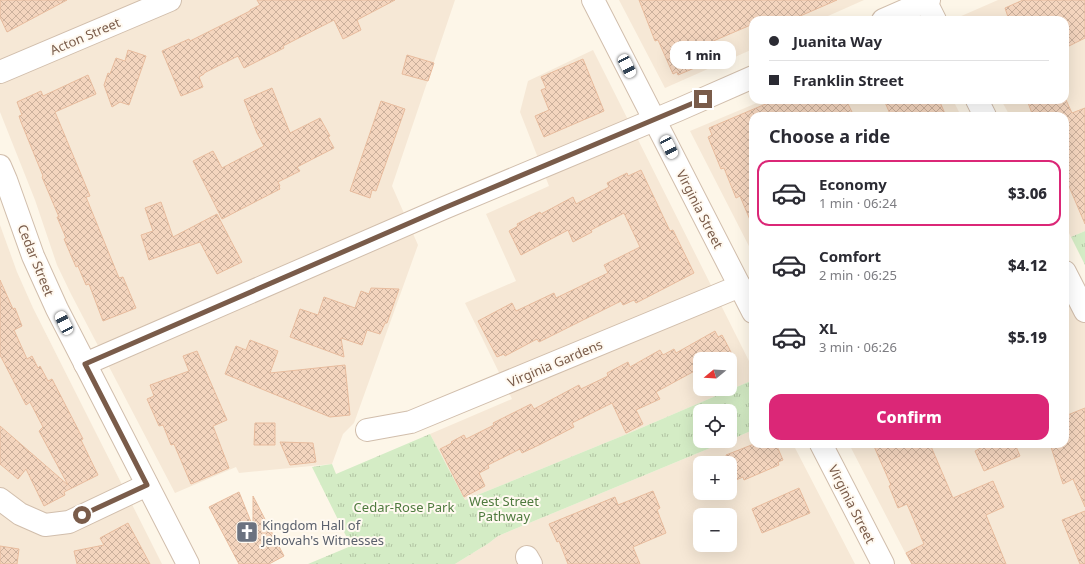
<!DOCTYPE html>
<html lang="en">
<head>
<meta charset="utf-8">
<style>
  :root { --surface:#fff; --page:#f2f2f3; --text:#2b2b33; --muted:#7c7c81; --line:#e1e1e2; --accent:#db2777 }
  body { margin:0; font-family:"Noto Sans",sans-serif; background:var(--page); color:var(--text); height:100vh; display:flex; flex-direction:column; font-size:15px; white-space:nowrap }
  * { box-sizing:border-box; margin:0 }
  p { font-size:13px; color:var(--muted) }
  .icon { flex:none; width:22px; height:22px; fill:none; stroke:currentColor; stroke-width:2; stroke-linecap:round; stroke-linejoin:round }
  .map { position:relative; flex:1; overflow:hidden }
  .side { position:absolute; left:749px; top:112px; width:320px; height:336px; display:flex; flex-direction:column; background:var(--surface); border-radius:12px; box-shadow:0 4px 16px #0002 }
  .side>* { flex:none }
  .banner { position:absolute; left:749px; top:16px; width:320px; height:88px; border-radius:12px; box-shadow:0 4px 16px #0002; display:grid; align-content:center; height:88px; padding:0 20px; background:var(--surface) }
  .needle { width:26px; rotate:252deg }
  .buttons { position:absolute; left:693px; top:352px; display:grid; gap:8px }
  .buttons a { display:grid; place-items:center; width:44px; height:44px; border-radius:8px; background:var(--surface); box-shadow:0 4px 16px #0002; font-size:20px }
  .end { position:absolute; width:18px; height:18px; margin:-9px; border:5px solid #7a5c4a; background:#fff; box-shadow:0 0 0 2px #fff }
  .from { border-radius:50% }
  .bubble { position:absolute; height:28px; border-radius:12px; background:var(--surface); box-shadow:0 4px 16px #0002; font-size:13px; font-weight:800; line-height:28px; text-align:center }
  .car { position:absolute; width:12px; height:24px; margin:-12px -6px; border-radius:5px; box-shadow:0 0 3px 1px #0007; background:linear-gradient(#fff 24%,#345 0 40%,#fff 0 76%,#345 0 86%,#fff 0) }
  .banner b { display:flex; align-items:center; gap:14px; height:38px; font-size:15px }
  .banner b+b { border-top:1px solid var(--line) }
  .banner i { width:10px; height:10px; background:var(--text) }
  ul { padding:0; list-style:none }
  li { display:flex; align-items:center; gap:12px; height:66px; margin:0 8px 6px; padding:0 12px; border:2px solid transparent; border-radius:12px }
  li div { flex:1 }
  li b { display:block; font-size:15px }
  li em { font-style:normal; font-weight:800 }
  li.selected { border-color:var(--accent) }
  li>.icon { width:36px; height:36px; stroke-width:1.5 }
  h2 { padding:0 20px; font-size:18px; line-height:48px }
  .action { display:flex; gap:8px; margin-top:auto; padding:8px 20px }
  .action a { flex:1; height:46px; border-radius:12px; background:var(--accent); color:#fff; font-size:16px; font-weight:800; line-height:46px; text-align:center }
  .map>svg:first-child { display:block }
  .residential { fill:#f6e8d6; fill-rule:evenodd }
  .park { fill:url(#park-tufts) }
  .building { fill:url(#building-cross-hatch); stroke:#e8bc9e }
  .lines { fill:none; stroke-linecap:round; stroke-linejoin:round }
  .minor-casing { stroke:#d1beac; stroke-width:24 }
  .minor { stroke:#fff; stroke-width:22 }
  .route { stroke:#7a5c4a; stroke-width:5 }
  .labels { text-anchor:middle; stroke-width:4; stroke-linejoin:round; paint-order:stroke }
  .street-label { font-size:13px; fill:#7a5c4a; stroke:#fff9f0 }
  .park-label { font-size:13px; fill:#4e7a3e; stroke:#fff9f0 }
  .worship-label { font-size:13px; fill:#5b616d; stroke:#fff9f0; text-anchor:start }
</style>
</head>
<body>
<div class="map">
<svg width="1085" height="564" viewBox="0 0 1085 564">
  <defs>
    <pattern id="park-tufts" width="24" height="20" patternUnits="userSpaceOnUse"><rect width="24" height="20" fill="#d4ecc5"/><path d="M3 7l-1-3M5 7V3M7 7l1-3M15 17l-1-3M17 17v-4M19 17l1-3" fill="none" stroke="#b1c2a2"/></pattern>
    <pattern id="building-cross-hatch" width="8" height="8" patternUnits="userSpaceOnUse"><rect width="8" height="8" fill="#f4d5be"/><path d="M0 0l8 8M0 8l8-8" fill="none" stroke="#cbb09c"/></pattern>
  </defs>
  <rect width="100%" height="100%" fill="#fdf6e8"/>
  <g class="residential">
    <path d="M0,0h455l-63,186 26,59 -64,178 -11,11 -11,30 -93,9 -3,-6 -61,26 -104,-199 -14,-29 -22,-65 -35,-88z"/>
    <path d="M619,0h245l-45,20h-66v29l-88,39z"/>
    <path d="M998,0h87v231l-14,6 -6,-12v-109h-55l-9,-16h64v-80h-104l-2,-3z"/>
    <path d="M593,50l160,319v11l-126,54 -162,66 -35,-66 82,-35 -47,-96 51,-22 -30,-67 63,-28 -29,-74 8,-31zM700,359h30v30h-30z"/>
    <path d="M764,100h189l8,16h-208v138l-63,-123z"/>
    <path d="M0,225l17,47 16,36 129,256h-162z"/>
    <path d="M1085,291v273h-174l-62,-120h216v-145z"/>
    <path d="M753,430v14h40l62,120h-400l34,-21 9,-7 229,-95h3v-1zM700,463h30v30h-30zM700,515h30v30h-30z"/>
  </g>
  <g class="park">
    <path d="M1085,231v34l-14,-28z"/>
    <path d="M753,380v50l-23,10v-29h-30v30h27l-229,95 -9,7 -34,21h-147l43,-18 -39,-79 20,-3 4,10 94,-40 35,66 162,-66z"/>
  </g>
  <g class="building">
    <path d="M0,0h67l-60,32 -7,-15z"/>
    <path d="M257,0h138l-38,20 4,10 -18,9 -9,-19 -51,26 1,2 -40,20 -6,-12 -34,17v1l-5,3 4,10 -22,9 -19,-45 27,-12 1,2 60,-30v-1l10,-5z"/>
    <path d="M639,0h198l-46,20h-38v4l-49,21 7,16 -33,14 -1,-3 -4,2 -15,-34 -3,1z"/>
    <path d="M1023,0h62v38l-20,10v-28h-56l-4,-12z"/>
    <path d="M128,50l18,6 -17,49 -9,-3 -8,5 -8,-22 4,-12 2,1 6,-16 9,3z"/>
    <path d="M407,55l27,8 -6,18 -26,-7z"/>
    <path d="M583,59l21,52 -60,26 -9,-21 14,-6 -8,-20 5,-2 -5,-11z"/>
    <path d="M88,75l8,19 -41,18 35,84 -4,1 33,81 4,-1 13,31 -33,13 -14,-37 -3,1 -8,-19 -2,1 -12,-28 2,-1 -9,-21h2l-17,-40 1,-1 -22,-54 -2,-6 3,-1 -5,-13 24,-11 2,5z"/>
    <path d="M272,88l18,45 30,-15 10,18 -2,1 6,11 -37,19 3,4 -22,11 2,4 -1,1 1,2 -58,30 -29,-58 20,-10 9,17 42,-22 -7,-13 -13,-33z"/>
    <path d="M775,100h71l8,16h-101v111l-13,-31 -4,2 -12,-30 -3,1 -13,-32 4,-2 -3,-7z"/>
    <path d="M884,100h55l7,16h-55z"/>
    <path d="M1027,100h39l6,13 13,-5v116l-20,-47v-61h-32z"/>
    <path d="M381,101l24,8 -29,82 -4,-1 -2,8 -20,-7z"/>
    <path d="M641,170l29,61 3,-1 21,43 -58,30 -2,-3 -11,5 -2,-4 -82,41 -2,-3 -32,17 -1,-2 -7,3 -19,-36 34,-18 4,8 38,-18 2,5 52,-25 -4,-8 36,-18 -16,-34 -33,17 1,2 -19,10 -5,-12 -47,25 -12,-24 9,-5 -1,-2 23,-12 1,2 32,-17 3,7 33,-17 -2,-4 20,-10 1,3z"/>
    <path d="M161,202l12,35 44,-23 25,48 -25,12 -17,-32 -51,18 -8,-25 12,-4 -8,-23z"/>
    <path d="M0,280l13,29 2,-1 7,18 -8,4 13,29 5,-3 6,12 2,-2 8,15 4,-2 31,60 -2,1 17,35 -34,17 1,3 -21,11 -18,-37 -8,10 -18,-15v-38l68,59 -29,-54 4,-4 -13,-25 -4,3 -26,-50z"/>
    <path d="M371,288l28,1 -12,34h-2l-5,11 -13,-4 -5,15 -21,-7 3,19 -54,-20 10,-28 18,6 6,-18 31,11 6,-17 8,3z"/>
    <path d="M715,331l3,6 4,-2 10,19 -9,5h-23v9l-44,24 4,7 -24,11 7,14 -17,9 -14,-30 -40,20 2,4 -33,17 -19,9 -2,-4 -32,16 1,3 -10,5 6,13 -21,11 -24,-48 12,-6 -1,-1 13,-7 2,4 28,-14 -1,-2 38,-19 3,5 45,-24 2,4 27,-13 -1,-3 21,-11 2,5 30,-17 3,5 11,-6 2,4z"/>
    <path d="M250,340l28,11 -8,22 75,-8 5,50 -20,2 -105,-43 11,-28 10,4z"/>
    <path d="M197,351l30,69 -14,6 16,42 -38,16 -17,-40 -3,1 -8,-20 -4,1 -12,-27 7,-3 -4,-11 39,-14 -6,-15z"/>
    <path d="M1085,408v99l-12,-28 -10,5 -13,-40h15v-28z"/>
    <path d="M255,423h20v22h-21z"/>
    <path d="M280,442l33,1 3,19 -26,3z"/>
    <path d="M754,444h22l7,16 -5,2 1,3 -35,15 -1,-3 -7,3 -6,-17h-1l-3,-8z"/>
    <path d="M873,444h57l23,54 40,-17 11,26 -18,8 20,49h-94l-6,-11 18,-9 -17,-40 -9,4 -9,-22 2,-1z"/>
    <path d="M988,444h27l5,12 -36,15 -9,-20z"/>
    <path d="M799,488l11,25 -48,20 -10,-24z"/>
    <path d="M653,491l7,17 -3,2 9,23 -33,14 7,17h-72l-9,-23 -2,1 -8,-18 66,-27 3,8z"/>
    <path d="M239,492l14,35v-31l31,60 -15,8h-30l-30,-57z"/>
    <path d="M1085,511v53h-5l-18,-44z"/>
    <path d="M128,523l22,41h-73l-3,-13 30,-6 -4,-7z"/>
    <path d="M0,546l19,3 -2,15h-17z"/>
  </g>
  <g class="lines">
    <g class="minor-casing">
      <g id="minor">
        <path d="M593,0l160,312"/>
        <path d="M925,0l10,20"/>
        <path d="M883,20l46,-20"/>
        <path d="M0,72l170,-72"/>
        <path d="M977,100l8,16"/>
        <path d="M0,166l6,14 27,76 24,53 131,255"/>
        <path d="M1065,272l20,39"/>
        <path d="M85,364l359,-156 234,-98 75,-33"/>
        <path d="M367,430l44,-8 329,-136"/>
        <path d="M821,444l62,120"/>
        <path d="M0,499l20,15 25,11 24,-3 78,-37"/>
        <path d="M527,557l4,7"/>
      </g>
    </g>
    <use href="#minor" class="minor"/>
  </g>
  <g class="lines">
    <path class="route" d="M82,515l65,-30 -62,-121 359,-156 259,-109"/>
  </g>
  <defs>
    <g id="church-square" transform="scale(1.15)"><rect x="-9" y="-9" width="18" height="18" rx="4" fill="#6b7280" stroke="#fff9f0"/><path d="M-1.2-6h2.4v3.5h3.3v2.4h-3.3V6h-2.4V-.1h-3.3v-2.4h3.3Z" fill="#fff"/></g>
  </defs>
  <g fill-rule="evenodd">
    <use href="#church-square" x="247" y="532"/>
  </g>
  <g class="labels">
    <g class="street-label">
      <text transform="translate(85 36) rotate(-23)" y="5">Acton Street</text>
      <text transform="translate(700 209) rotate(63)" y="5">Virginia Street</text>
      <text transform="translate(36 260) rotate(68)" y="5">Cedar Street</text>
      <text transform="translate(555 363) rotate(-23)" y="5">Virginia Gardens</text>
      <text transform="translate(852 504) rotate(63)" y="5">Virginia Street</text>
    </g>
    <g class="park-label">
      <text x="504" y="506">West Street<tspan x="504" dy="15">Pathway</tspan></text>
      <text x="404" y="512">Cedar-Rose Park</text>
    </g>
    <g class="worship-label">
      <text x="262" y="530">Kingdom Hall of<tspan x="262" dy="15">Jehovah's Witnesses</tspan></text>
    </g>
  </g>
</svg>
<div class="buttons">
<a><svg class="needle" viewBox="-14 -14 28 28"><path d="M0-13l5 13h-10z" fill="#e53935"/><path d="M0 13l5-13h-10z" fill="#7c7c81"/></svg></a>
<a><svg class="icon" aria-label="locate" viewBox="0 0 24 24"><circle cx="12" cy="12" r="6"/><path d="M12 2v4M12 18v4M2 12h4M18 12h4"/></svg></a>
<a>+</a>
<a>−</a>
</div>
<i class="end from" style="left:82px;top:515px"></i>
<i class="end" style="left:703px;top:99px"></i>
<div class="bubble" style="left:670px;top:41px;width:66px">1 min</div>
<i class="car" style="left:627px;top:66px;rotate:153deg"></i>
<i class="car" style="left:669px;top:147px;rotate:153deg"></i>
<i class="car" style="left:64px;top:323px;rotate:333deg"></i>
<div class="banner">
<b><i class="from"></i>Juanita Way</b>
<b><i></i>Franklin Street</b>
</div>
<section class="side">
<h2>Choose a ride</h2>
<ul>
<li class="selected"><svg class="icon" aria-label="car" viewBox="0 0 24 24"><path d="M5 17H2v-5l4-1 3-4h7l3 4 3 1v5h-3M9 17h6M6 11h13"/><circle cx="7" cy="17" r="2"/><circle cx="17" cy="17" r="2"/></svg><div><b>Economy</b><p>1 min · 06:24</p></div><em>$3.06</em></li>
<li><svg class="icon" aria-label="car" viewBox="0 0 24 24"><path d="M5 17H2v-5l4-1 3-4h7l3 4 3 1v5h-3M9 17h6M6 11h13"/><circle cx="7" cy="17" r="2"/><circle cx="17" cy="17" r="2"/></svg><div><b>Comfort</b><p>2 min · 06:25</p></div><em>$4.12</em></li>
<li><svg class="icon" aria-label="car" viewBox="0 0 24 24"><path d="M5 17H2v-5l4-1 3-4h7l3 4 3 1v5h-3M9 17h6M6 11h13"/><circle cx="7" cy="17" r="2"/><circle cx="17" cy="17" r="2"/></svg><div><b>XL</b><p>3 min · 06:26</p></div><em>$5.19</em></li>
</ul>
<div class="action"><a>Confirm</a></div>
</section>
</div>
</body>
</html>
